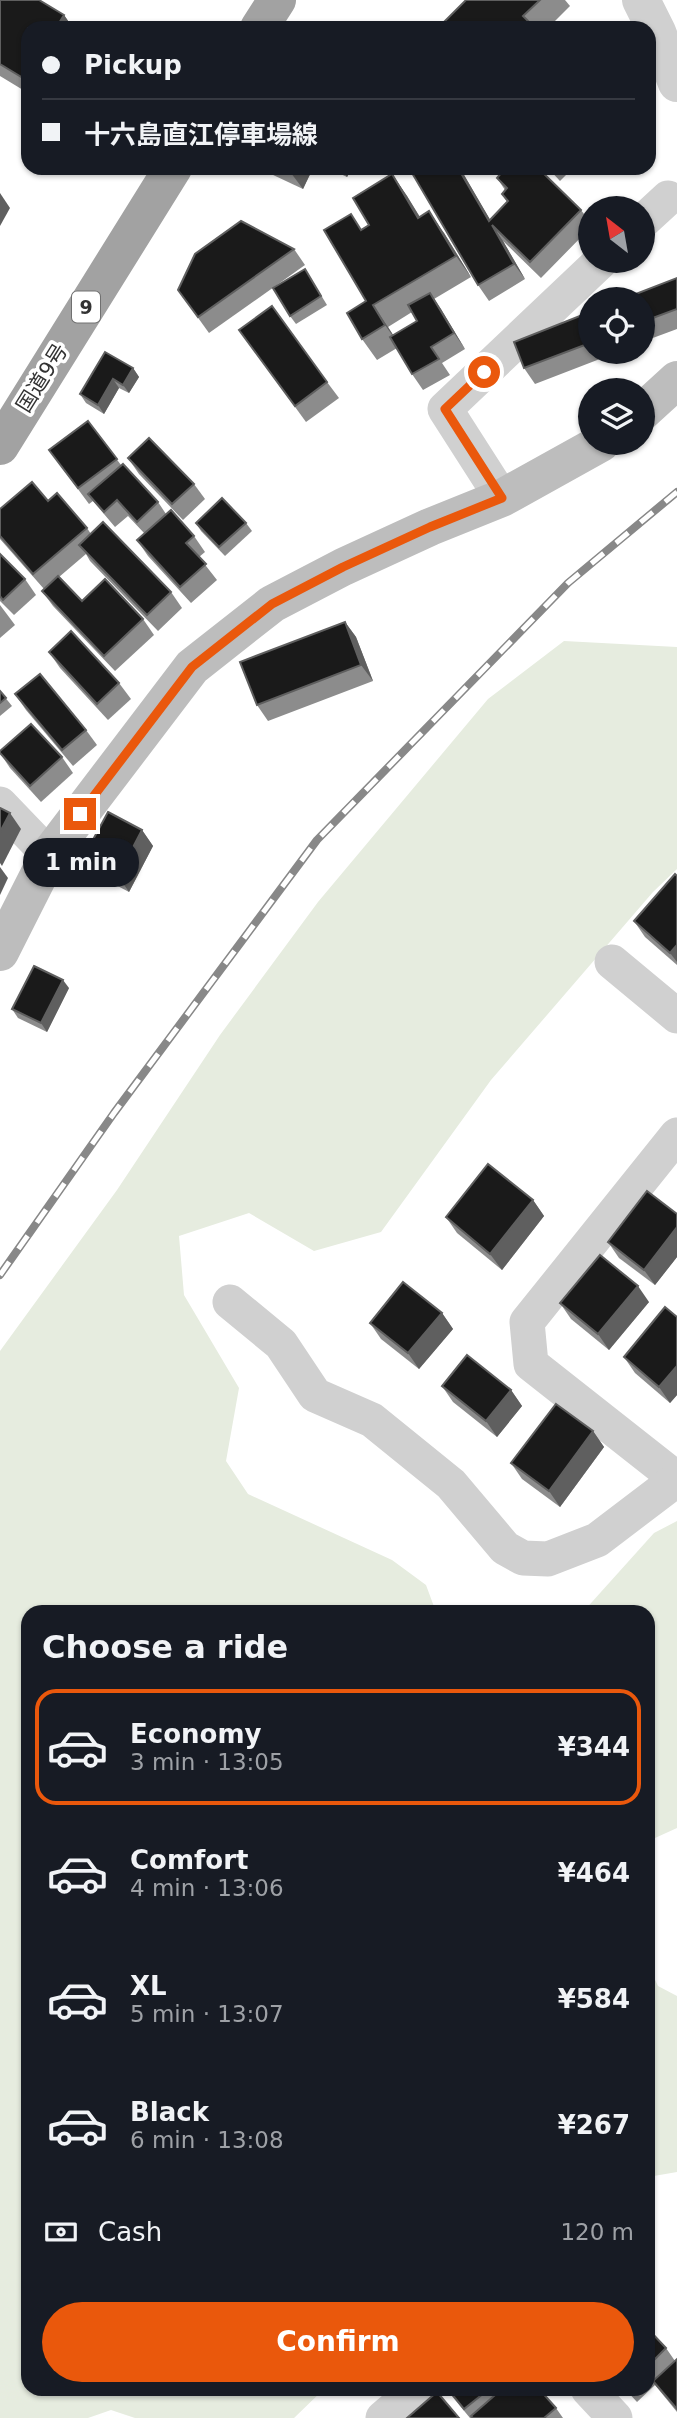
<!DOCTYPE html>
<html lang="en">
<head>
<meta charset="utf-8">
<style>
  :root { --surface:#171b24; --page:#20242c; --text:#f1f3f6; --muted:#9ea1a6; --line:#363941; --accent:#ea580c }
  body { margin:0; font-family:"DejaVu Sans","Noto Sans JP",sans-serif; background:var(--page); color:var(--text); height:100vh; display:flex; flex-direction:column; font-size:26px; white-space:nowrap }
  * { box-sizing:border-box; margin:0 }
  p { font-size:23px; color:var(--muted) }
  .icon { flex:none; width:38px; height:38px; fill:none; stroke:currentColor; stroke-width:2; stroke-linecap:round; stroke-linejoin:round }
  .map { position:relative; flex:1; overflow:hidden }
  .sheet { position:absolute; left:21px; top:1605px; width:634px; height:791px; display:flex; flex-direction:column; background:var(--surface); border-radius:21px; box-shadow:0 2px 5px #0004 }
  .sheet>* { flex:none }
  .top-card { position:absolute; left:21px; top:21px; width:635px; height:154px; border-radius:21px; box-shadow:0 2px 5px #0004; display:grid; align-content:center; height:154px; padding:0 21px; background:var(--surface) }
  .needle { width:46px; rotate:329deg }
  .fabs { position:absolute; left:578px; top:196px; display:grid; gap:14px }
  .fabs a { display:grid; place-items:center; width:77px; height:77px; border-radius:50%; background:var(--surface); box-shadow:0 2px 5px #0004; font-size:35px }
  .end { position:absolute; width:32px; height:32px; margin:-16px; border:9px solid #ea580c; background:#fff; box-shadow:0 0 0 4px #fff }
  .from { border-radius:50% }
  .bubble { position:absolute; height:49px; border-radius:24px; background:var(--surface); box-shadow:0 2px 5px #0004; font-size:23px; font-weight:800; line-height:49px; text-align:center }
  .top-card b { display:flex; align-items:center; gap:24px; height:66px; font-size:26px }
  .top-card b+b { border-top:2px solid var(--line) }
  .top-card i { width:18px; height:18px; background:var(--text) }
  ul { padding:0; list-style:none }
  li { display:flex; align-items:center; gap:21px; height:116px; margin:0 14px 10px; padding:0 7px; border:4px solid transparent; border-radius:21px }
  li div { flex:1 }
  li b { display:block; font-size:26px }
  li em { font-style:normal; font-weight:800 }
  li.active { border-color:var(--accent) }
  li>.icon { width:63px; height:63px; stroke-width:1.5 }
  h2 { padding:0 21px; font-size:32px; line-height:84px }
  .pay { display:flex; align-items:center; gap:18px; height:77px; padding:0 21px; font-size:26px }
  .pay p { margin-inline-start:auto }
  .button { display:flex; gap:14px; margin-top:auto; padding:14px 21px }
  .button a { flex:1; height:80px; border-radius:42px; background:var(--accent); color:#fff; font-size:28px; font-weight:800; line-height:80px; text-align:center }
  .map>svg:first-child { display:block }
  .green { fill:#e6ecdf }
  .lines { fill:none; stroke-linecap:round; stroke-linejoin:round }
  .minor { stroke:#d0d0d0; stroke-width:35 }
  .tertiary { stroke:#d0d0d0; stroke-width:38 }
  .secondary { stroke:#bdbdbd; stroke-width:38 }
  .trunk { stroke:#a2a2a2; stroke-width:38 }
  .rail-casing { stroke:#888; stroke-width:8 }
  .rail { stroke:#fff; stroke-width:5; stroke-dasharray:16; stroke-linecap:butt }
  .wall { fill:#8c8c8c; fill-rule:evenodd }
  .shaded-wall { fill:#5f5f5f }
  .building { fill:#1a1a1a; stroke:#5f5f5f; stroke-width:2 }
  .route { stroke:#ea580c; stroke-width:9 }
  .labels { text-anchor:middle; stroke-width:7; stroke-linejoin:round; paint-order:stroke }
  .shield { fill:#fff; stroke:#707070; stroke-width:2 }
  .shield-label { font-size:19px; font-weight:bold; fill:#333 }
  .street-label { font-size:21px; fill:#333; stroke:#fff }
</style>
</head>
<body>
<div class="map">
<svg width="677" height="2418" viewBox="0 0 677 2418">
  <rect width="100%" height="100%" fill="#fff"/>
  <g class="green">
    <path d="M564,641l113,6v222l-24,23 -162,188 -110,152 -67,19 -65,-38 -70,23 5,59 55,93 -13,73 22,33 144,66 34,25 10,27h-408v777h296l-30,29h-159l-24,-8 -23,8h-88v-1067l117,-161 103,-155 98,-133 170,-203z"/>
    <path d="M677,1521v307l-22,10 -7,14v-240h-65l71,-79z"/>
    <path d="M648,1965l10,21 19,10v176l-29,5z"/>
  </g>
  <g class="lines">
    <g class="minor">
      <path d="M642,222l26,-24"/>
      <path d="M502,498l-57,-89 156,-148"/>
      <path d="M0,804l49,51"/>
      <path d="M612,962l65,54"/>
      <path d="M677,1135l-150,187 4,42 146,115"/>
      <path d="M230,1302l51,42 34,51 57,25 79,64 54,64 18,10 25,1 49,-19 79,-60"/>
      <path d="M588,2389l27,29"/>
      <path d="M383,2418l34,-29"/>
    </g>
    <path class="tertiary" d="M641,0l16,32 20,51"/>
    <g class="secondary">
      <path d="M642,412l35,-32"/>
      <path d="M0,952l49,-97 143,-188 80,-63 71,-37 87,-40 72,-29 99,-55"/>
    </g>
    <g class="trunk">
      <path d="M259,28l18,-28"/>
      <path d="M0,446l173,-278"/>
    </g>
    <g class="rail-casing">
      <path id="rail" d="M0,1275l114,-162 203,-273 251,-257 109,-91"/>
    </g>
    <use href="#rail" class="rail"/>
  </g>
  <g class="wall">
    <path d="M0,0l64,15 9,13h-45v65l-28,-17z"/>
    <path d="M466,0h99l5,6 -22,22h-110z"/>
    <path d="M267,168h46l-10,21 -32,-15z"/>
    <path d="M328,168h24l-5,9z"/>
    <path d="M421,168h39l30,52 17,-18 -5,-8 3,-4 -8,-12 3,-4 -6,-6h44l43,42 9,12v6l-49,50 -38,-37 22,38 -36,22 -11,-16z"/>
    <path d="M548,168h25l-13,13z"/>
    <path d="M392,174l15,22 13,21 24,16 27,44 -37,22 31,50 -23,14 8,12 -27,15 -11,-16 -15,-26 -20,12 -15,-21 4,-38 -4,-72 7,-4zM412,312l5,9 -24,14 -5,-8z"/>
    <path d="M294,249l11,16 -96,68 -31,-43z"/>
    <path d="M305,269l22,36 -31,19 -6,-8z"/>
    <path d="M677,278v51l-35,13v-43z"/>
    <path d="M590,312v40h28l-83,32 -11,-16z"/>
    <path d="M239,330l88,52 12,16 -33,24z"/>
    <path d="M133,368l6,9 -10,16 -10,-5 -15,26 -18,-11 -6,-9z"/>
    <path d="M88,421l33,44 37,37 8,12 28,22 11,16 -6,5 18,23 -26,23 -43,-47 -11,-16 8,-6 -17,-18 -13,11 -22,-26 -4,3 -40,-54z"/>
    <path d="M128,458l66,26 11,15 -22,21 -44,-46z"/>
    <path d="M48,501l39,27 4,6 80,58 11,16 -24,23 -68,-70 -4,-7 -27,23 23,24 61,18 11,16 -39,36 -62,-65 -11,-15 2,-2 -44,-50v-30z"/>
    <path d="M196,523h50l6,8 -27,25 -24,-25z"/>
    <path d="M0,554l25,25 11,16 -22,20 -14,-14z"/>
    <path d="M0,605l15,20 -15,13z"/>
    <path d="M345,622l11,15 17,44 -105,40 -11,-16z"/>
    <path d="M49,652l70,31 12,16 -23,21 -48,-52z"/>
    <path d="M0,691l12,15 -12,10z"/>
    <path d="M15,694l71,36 11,15 -24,21 -47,-56z"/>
    <path d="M0,753l62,4 11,16 -32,29 -31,-34z"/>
    <path d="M142,830l11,16 -24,46 -34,-18 -12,-16z"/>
    <path d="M677,876v89l-32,-28 -11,-16z"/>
    <path d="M69,988l-22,44 -29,-14 -6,-9z"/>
    <path d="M533,1200l11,16 -42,54 -45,-37 -11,-16z"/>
    <path d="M677,1214v43l-22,28 -36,-27 -11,-16z"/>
    <path d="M649,1302l-40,48 -38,-31 -11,-16z"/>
    <path d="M442,1313l11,16 -34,40 -38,-30 -11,-16z"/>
    <path d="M677,1317v78l-7,8 -35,-30 -11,-16z"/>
    <path d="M442,1386l69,4 11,16 -25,31 -44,-35z"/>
    <path d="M593,1431l11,16 -44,60 -38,-28 -11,-16z"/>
    <path d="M648,2329l18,19 9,13 2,-2v53l-22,-27 -18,17 -12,-13h23z"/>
    <path d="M446,2389h53l1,1 56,18 7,10h-93z"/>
  </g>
  <g class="shaded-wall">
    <path d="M64,15l9,13h-17z"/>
    <path d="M294,168h19l-10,21 -12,-16z"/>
    <path d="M341,168h11l-5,9z"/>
    <path d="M458,168h2l35,60 -3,-3 11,16 22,38 -11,-15z"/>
    <path d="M392,174l15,22 26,43 -15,-21z"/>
    <path d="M0,193l10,15 -10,18z"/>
    <path d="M429,211l15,22 27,44 -15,-21z"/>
    <path d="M430,293l11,16 24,40 -11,-16z"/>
    <path d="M373,305l15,22 12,19 -15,-21z"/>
    <path d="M133,368l6,9 -10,16 -6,-8z"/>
    <path d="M113,379l6,9 -15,26 -6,-9z"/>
    <path d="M345,622l11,15 17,44 -12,-16z"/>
    <path d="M10,813l11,16 -19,37 -2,-3v-31z"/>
    <path d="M142,830l11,16 -24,46 -11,-16z"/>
    <path d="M0,867l8,11 -8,17z"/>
    <path d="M677,945v17l-7,-9z"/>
    <path d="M63,980l6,8 -22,44 -6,-9z"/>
    <path d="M533,1200l11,16 -42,54 -12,-16z"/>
    <path d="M677,1227v30l-22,28 -11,-15z"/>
    <path d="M638,1286l11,16 -40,48 -11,-16z"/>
    <path d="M442,1313l11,16 -34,40 -11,-16z"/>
    <path d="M677,1366v29l-7,8 -11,-16z"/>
    <path d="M511,1390l11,16 -25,31 -11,-16z"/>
    <path d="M593,1431l11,16 -44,60 -11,-16z"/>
  </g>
  <g class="building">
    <path d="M0,0h39l25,15 -8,13h-28v53l-28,-17z"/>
    <path d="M466,0h74l-17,16 12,12h-97z"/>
    <path d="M281,168h13l-3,5z"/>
    <path d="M421,168h37l31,53 19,-20 -6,-7 5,-6 -10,-10 6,-7 -4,-3h39l43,42 -51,52 -38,-37 22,39 -36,21 -66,-112z"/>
    <path d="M392,174l26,44 11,-7 27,45 -83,49 12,20 -23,14 -15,-26 19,-12 -42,-71 27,-16 10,16 8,-5 -16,-27z"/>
    <path d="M241,221l53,28 -96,68 -20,-27 17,-36z"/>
    <path d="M305,269l16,27 -31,20 -17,-28z"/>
    <path d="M677,278v31l-35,13v-23h-19z"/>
    <path d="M430,293l24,40 -23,14 8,12 -27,15 -22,-37 27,-16 -9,-16z"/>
    <path d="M272,306l55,76 -32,24 -56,-76z"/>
    <path d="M590,312v31l-66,25 -10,-26z"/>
    <path d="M105,352l28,16 -10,17 -10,-6 -15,26 -18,-11z"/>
    <path d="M88,421l29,38 -39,29 -29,-38z"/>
    <path d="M149,438l45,46 -22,20 -44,-46z"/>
    <path d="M123,464l35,38 -21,20 -20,-22 -13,12 -16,-18z"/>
    <path d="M32,482l16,19 9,-8 30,35 -54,46 -33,-38v-27z"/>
    <path d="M222,498l24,25 -27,24 -23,-24z"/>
    <path d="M171,510l23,26 -8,7 20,21 -26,23 -43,-47z"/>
    <path d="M103,522l68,70 -24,23 -68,-70z"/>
    <path d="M0,554l25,25 -22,21 -3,-4z"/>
    <path d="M58,576l24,25 23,-22 38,40 -39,37 -62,-65z"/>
    <path d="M345,622l16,43 -104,40 -17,-43z"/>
    <path d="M71,631l48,52 -22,21 -48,-52z"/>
    <path d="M40,674l46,56 -24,20 -47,-56z"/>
    <path d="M0,691l6,7 -6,5z"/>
    <path d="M31,724l31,33 -32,29 -30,-33v-2z"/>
    <path d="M0,808l10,5 -10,19z"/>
    <path d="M108,812l34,18 -24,46 -35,-18z"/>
    <path d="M675,874l2,2v69l-7,8 -36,-32z"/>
    <path d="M34,966l29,14 -22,43 -29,-14z"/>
    <path d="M488,1164l45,36 -43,54 -44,-37z"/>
    <path d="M647,1191l30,23v13l-33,43 -36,-28z"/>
    <path d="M600,1255l38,31 -40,48 -38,-31z"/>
    <path d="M403,1282l39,31 -34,40 -38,-30z"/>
    <path d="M665,1307l12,10v49l-18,21 -35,-30z"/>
    <path d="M467,1355l44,35 -25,31 -44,-35z"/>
    <path d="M556,1404l37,27 -44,60 -38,-28z"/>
    <path d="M648,2329l18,19 -18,18z"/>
    <path d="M677,2359v50l-24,-28z"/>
    <path d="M448,2389h41l-25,20z"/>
    <path d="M502,2389h37l17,19 -12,10h-71l-2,-2z"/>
    <path d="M437,2392l22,26h-52z"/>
  </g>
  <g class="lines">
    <path class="route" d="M80,814l112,-147 80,-63 71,-37 87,-40 72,-29 -57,-89 39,-37"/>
  </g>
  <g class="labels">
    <rect class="shield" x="72" y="291.5" width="28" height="31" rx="5"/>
    <g class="shield-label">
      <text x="86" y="314">9</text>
    </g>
    <g class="street-label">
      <text transform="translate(42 378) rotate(-58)" y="7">国道9号</text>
    </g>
  </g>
</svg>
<div class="fabs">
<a><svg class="needle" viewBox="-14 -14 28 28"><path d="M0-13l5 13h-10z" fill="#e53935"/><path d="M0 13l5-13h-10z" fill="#9ea1a6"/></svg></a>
<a><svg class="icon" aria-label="locate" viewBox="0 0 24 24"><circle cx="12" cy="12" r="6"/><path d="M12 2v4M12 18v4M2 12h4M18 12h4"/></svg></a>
<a><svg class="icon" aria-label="layers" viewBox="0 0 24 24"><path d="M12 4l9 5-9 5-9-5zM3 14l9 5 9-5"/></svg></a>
</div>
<i class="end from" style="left:484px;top:372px"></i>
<i class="end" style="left:80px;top:814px"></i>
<div class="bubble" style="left:23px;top:838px;width:116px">1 min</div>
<div class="top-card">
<b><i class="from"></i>Pickup</b>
<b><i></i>十六島直江停車場線</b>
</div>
<section class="sheet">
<h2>Choose a ride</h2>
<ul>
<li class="active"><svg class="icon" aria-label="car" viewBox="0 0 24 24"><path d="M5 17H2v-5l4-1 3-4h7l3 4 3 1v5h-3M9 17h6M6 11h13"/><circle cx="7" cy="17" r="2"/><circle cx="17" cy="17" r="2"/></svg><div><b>Economy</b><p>3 min · 13:05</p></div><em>¥344</em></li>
<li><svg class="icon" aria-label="car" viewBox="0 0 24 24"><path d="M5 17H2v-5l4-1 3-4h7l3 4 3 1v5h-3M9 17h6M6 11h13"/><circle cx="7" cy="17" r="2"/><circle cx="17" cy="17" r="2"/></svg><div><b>Comfort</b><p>4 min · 13:06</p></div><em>¥464</em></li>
<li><svg class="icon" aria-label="car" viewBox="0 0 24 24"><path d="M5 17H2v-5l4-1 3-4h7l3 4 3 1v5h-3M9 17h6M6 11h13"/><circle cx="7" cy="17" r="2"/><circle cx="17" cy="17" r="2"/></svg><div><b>XL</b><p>5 min · 13:07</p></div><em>¥584</em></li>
<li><svg class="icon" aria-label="car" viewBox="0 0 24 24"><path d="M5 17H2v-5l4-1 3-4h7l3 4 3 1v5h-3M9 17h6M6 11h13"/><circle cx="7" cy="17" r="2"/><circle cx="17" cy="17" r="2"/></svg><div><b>Black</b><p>6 min · 13:08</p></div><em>¥267</em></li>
</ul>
<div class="pay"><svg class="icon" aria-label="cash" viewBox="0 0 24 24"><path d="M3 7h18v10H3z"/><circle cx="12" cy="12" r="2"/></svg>Cash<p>120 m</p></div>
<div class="button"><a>Confirm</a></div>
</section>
</div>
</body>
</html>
